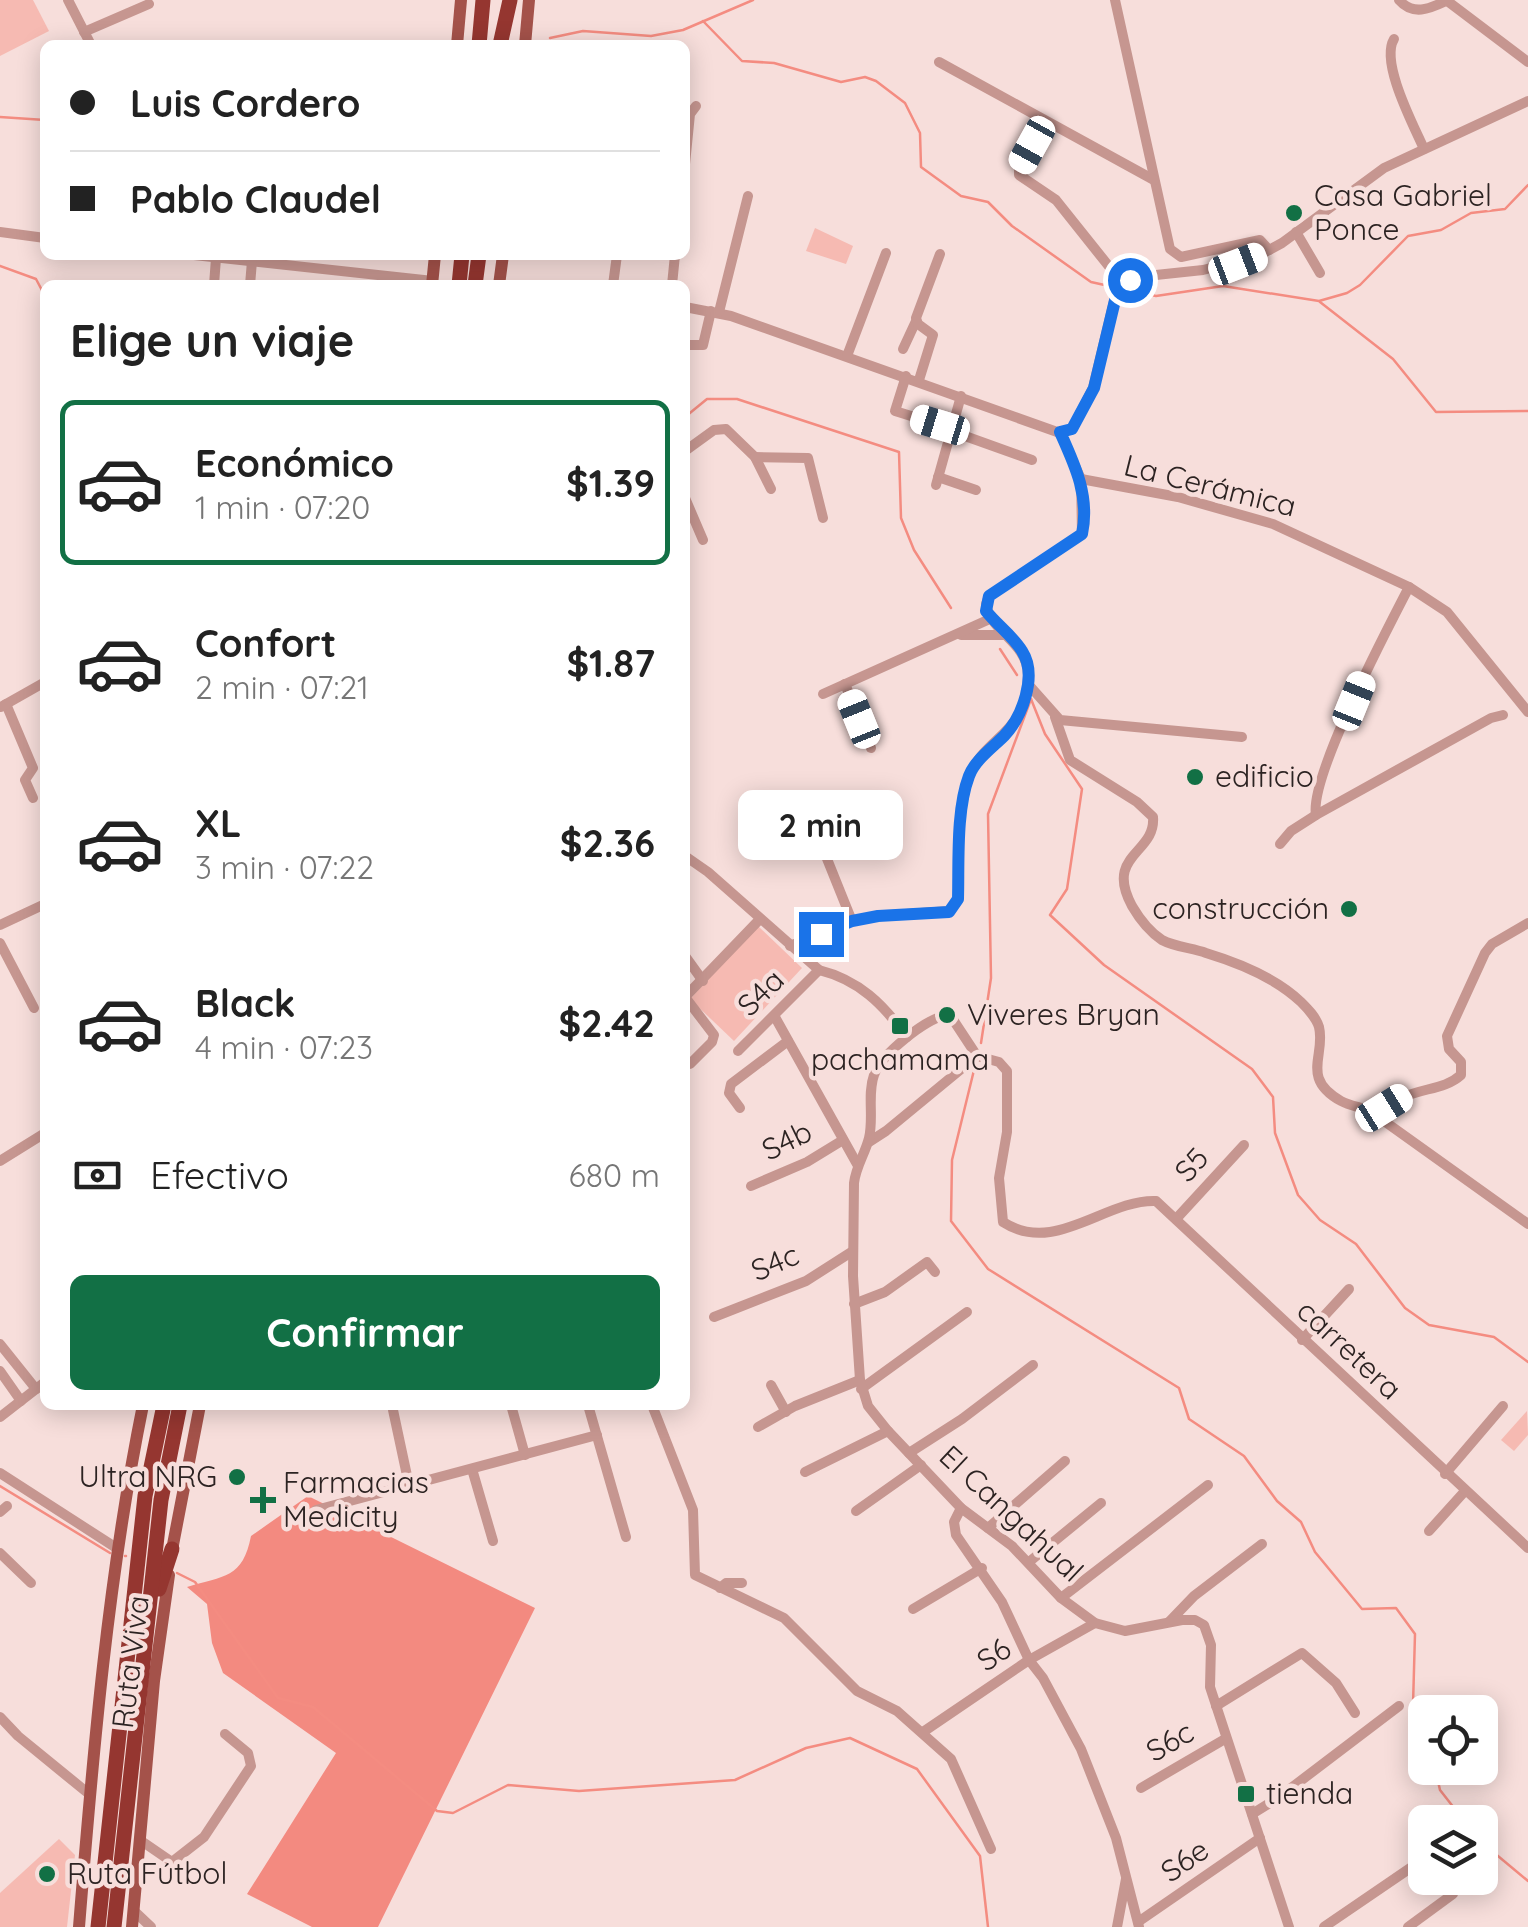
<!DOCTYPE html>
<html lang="es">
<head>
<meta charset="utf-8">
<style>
  :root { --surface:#fff; --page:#f2f2f2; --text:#222; --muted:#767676; --line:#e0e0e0; --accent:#127045 }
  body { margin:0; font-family:Quicksand,sans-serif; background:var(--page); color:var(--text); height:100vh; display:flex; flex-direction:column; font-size:38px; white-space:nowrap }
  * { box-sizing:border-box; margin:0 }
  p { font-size:32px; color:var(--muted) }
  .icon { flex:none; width:55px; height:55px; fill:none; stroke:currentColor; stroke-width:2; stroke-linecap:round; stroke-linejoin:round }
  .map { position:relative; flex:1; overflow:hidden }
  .side { position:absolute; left:40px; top:280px; width:650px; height:1130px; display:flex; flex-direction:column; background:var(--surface); border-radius:15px; box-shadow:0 5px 25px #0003 }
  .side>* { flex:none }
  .guide { position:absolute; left:40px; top:40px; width:650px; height:220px; border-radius:15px; box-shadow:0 5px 25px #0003; display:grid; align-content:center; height:220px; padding:0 30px; background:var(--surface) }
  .controls { position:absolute; left:1408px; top:1695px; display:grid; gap:20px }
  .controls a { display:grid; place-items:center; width:90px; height:90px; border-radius:15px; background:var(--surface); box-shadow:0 5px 25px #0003; font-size:50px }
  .end { position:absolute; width:45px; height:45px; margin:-22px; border:12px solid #1a73e8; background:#fff; box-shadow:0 0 0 5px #fff }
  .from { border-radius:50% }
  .bubble { position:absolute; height:70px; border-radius:15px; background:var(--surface); box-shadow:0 5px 25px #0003; font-size:32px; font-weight:800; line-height:70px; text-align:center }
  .car { position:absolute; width:30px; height:60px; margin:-30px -15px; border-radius:12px; box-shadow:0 0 8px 2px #0007; background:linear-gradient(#fff 24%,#345 0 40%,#fff 0 76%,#345 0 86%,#fff 0) }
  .guide b { display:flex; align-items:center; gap:35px; height:95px; font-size:38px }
  .guide b+b { border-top:2px solid var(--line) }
  .guide i { width:25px; height:25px; background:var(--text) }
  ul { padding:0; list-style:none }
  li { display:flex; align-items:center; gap:30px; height:165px; margin:0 20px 15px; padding:0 10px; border:5px solid transparent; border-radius:15px }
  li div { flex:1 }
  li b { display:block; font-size:38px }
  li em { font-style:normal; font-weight:800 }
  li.active { border-color:var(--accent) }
  li>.icon { width:90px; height:90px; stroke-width:1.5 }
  h2 { padding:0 30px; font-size:45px; line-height:120px }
  .pay { display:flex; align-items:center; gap:25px; height:110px; padding:0 30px; font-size:38px }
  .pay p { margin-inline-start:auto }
  .primary-button { display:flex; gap:20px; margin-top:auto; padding:20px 30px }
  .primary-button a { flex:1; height:115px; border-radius:15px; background:var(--accent); color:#fff; font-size:40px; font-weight:800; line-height:115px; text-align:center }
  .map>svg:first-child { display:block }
  .green { fill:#f6bab2 }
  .forest { fill:#f38a80 }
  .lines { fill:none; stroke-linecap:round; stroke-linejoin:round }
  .stream { stroke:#f48c81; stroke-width:2.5 }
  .minor { stroke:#c69690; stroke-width:10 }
  .major { stroke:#a4524a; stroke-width:12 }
  .highway { stroke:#953630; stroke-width:15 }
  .route { stroke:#1a73e8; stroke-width:12 }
  .poi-dot { fill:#127045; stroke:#f7dedb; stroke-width:4 }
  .labels { text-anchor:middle; stroke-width:9; stroke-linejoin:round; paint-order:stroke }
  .poi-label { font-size:30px; fill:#2c2322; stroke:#f7dedb; text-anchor:start }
  .street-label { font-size:30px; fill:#2c2322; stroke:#f7dedb }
</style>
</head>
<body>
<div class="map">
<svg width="1528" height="1927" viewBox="0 0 1528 1927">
  <rect width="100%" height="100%" fill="#f7dedb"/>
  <g class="green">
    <path d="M0,0h33l16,31 -49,25z"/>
    <path d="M815,228l38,18 -7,18 -40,-13z"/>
    <path d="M758,926l44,42 -68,73 -44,-42z"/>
    <path d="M1527,1411l1,24 -14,16 -13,-11z"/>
    <path d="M59,1839l16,16 -8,72h-67v-34z"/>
  </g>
  <path class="forest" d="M308,1496l227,112 -157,319h-66l-65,-33 89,-141 -113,-80 -11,-30 -5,-39 -20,-17c37,-11 56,-9 64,-51z"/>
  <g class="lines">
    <g class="stream">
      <path d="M703,21l39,40 32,2 67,19 24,-5 11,4 29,22 15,30 1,34 40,29 27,6 24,24 79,56 27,6"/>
      <path d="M550,38l33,-7 68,5 32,-6 70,-30"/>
      <path d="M0,117l45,3"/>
      <path d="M0,266l36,13 9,17"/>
      <path d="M1126,290l30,6 67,-10 96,15 28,-8 13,-8 48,-49 33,-6 30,-17 34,-4 23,-24"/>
      <path d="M1320,302l73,57 43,53 92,-1"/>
      <path d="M685,417l22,-18h30l162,53 2,66 13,32 37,58"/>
      <path d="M1000,649l17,26"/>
      <path d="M1031,699l14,35 37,55 -15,100 -17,26 54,50 148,104 21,28 2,36 23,62 22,25 36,24 49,64 24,17 65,12 34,25"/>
      <path d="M981,1043l10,-65 -3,-164 43,-115"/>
      <path d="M975,1066l-23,94 -1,61 37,48 191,119 10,31 55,37 33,45 24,21 14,30 47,57 34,-1 19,26 -2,71 12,23"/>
      <path d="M0,1486l110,67"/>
      <path d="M125,1556h1"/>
      <path d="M177,1573l18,9 83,116 35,9 124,104 16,2 55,-28 71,6 156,-11 71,-32 44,-10 67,31 63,87 8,71"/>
      <path d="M1435,1768l5,22 25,32"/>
      <path d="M1480,1841l48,40"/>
    </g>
    <g class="minor">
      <path d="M68,0l23,45"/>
      <path d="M1115,0l55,249 11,8 79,-17 9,10"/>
      <path d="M1399,0c14,16 30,9 47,1"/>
      <path d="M1446,0l82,62"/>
      <path d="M84,32l65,-28"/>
      <path d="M1394,39c-14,23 19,85 30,110"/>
      <path d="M939,62l215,118"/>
      <path d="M1045,122l-26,47v6l37,25 67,84"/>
      <path d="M685,164l5,-50 6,-8"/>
      <path d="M0,232l45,6"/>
      <path d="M1296,232l24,41"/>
      <path d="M194,255l239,26"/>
      <path d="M214,285l2,-27"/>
      <path d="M250,285l2,-24"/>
      <path d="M613,285l4,-30"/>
      <path d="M672,285l3,-30"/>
      <path d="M685,307l46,9 329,117 21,46 1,55 -93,62 -3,8c4,28 41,38 42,70 2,59 -46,64 -59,103 -13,37 -10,83 -11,122l-9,12 -71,5 -26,5 -62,25"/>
      <path d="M719,312l29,-116"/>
      <path d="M685,345h18l8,-34"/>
      <path d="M903,349l13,-28"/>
      <path d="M847,356l39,-103"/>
      <path d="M906,376l-11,35 45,14"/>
      <path d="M919,380l14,-45 -15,-11 -2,-6 24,-64"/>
      <path d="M951,431l81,29"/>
      <path d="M1060,433l12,-4 21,-41 21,-87 9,-17 14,-7 66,-7 55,-14 24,-13 102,-75 144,-67"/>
      <path d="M685,451l29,-21 12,-1 29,28 16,32"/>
      <path d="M755,457l53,1 15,60"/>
      <path d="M938,477l38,13"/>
      <path d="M1081,479l97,18 95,27 136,63 38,25 81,100"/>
      <path d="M936,485l25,-89"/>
      <path d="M685,498l18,42"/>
      <path d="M961,635h47"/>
      <path d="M845,684l26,64"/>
      <path d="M1028,684l32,36 182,17"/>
      <path d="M823,694l169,-76"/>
      <path d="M6,704l27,64 -8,12 8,18"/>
      <path d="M1,707l44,-25"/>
      <path d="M1055,717l15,43 67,42 16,15c3,37 -49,37 -21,89 7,12 18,26 30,34 13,7 30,8 44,13 33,10 70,25 95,49 7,7 15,15 18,25 7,28 -19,51 22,74 9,5 20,6 29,10l158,113"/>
      <path d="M1316,815c-7,-38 72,-187 93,-228"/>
      <path d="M815,829l37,92"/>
      <path d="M1280,844l11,-13 25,-16 175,-97 12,-3"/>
      <path d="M685,856l23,16 111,98c40,10 64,34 88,67"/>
      <path d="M0,925l45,-21"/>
      <path d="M0,943l34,65"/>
      <path d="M685,956l18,25"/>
      <path d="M685,997l75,-78"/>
      <path d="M685,997l29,38 -2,7 -22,22"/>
      <path d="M775,1017l82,147"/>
      <path d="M738,1051l81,-81"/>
      <path d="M740,1108l-11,-15 2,-9 57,-43"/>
      <path d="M1377,1117c28,-33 62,-22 84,-42v-13l-12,-13 -2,-13 38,-83 7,-9 36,-21"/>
      <path d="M869,1142l17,-11 91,-75"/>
      <path d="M0,1161l45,-28"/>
      <path d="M751,1186l56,-24 36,-22"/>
      <path d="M1176,1219l68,-74"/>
      <path d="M854,1304l31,-12 42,-30 8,10"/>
      <path d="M714,1317l92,-36 47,-30"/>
      <path d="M1302,1340l47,-51"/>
      <path d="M0,1344l36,45"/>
      <path d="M0,1371l21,30"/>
      <path d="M771,1385l15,27"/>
      <path d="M861,1389l106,-77"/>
      <path d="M511,1405l14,50"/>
      <path d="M588,1405l38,132"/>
      <path d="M652,1405l41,105 2,65 89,43 73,73 40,20 54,48 40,90"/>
      <path d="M393,1410l16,75"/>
      <path d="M0,1417l45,-35"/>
      <path d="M758,1427l37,-21 65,-26"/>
      <path d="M909,1453l53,-34 71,-54"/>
      <path d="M472,1469l21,72"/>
      <path d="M805,1472l83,-41"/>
      <path d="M0,1473l118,76"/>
      <path d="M1445,1474l58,-68"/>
      <path d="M961,1508l-7,14 2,13 46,67 27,58 14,18 38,71 35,89 23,89"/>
      <path d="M316,1510l281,-75"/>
      <path d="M856,1511l65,-46"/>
      <path d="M0,1512l7,-6"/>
      <path d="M988,1528l77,-67"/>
      <path d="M1429,1531l36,-40"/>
      <path d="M0,1553l31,30"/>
      <path d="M1029,1562l72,-59"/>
      <path d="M720,1588l6,-5h16"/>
      <path d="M1061,1598l147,-113"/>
      <path d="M913,1609l69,-41"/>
      <path d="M1169,1622l25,-26 68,-52"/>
      <path d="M1216,1706l86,-53 34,30 19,30"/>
      <path d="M0,1717l18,19 71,58"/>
      <path d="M923,1732l106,-72 66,-37"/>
      <path d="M1141,1788l84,-49"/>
      <path d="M1252,1814l26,-16 121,-92"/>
      <path d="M140,1840l32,22 32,-25 47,-71 -3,-13 -23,-19"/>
      <path d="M133,1910l18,17"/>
      <path d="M1138,1922l122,-84"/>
      <path d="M1117,1927l9,-48"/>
      <path d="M1289,1927l-79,-240 1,-42 -7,-20 -9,-5h-13l-57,11 -30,-8 -34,-25 -49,-52 -51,-38 -73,-77 -20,-25 -8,-26 -7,-104 1,-93c2,-17 11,-29 15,-45 5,-20 -2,-44 5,-63 8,-22 51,-55 72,-60l6,3 25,38 22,6 8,9v61l-8,46 4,44c52,34 102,-23 153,-21l372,347"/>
      <path d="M1324,1927l101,-69"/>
      <path d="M1408,1927l45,-33"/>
    </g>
    <g class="major">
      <path d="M457,45l4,-45"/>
      <path d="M525,45l4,-45"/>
      <path d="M432,285l3,-30"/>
      <path d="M499,285l4,-30"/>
      <path d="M171,1555l29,-150"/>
      <path d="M79,1927c14,-175 29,-350 64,-522"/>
      <path d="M132,1927l22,-246 15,-106"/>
    </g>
    <g class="highway">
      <path d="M479,45l4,-45"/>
      <path d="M500,45l10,-45"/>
      <path d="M459,285l3,-30"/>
      <path d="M475,285l4,-30"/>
      <path d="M159,1589l13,-40"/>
      <path d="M98,1927l47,-431 19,-91"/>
      <path d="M114,1927l47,-427 19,-95"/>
    </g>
  </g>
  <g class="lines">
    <path class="route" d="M821,934l31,-13 26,-5 71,-4 9,-13c1,-37 -2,-89 11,-123 6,-16 23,-28 35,-40 18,-19 34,-60 18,-85 -9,-15 -25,-26 -36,-40l3,-15 93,-62c8,-37 -7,-69 -22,-102l12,-3 22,-41 23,-96 13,-12"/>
  </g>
  <g class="poi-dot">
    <circle cx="1294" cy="213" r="10"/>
    <circle cx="1195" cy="777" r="10"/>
    <circle cx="1349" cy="909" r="10"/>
    <circle cx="947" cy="1015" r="10"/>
    <rect x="890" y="1016" width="20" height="20" rx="5"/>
    <circle cx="237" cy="1477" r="10"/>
    <path d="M258 1485h10v10h10v10h-10v10h-10v-10h-10v-10h10z"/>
    <rect x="1236" y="1784" width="20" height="20" rx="5"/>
    <circle cx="47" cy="1874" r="10"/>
  </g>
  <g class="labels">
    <g class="poi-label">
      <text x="1314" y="206">Casa Gabriel<tspan x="1314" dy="34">Ponce</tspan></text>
      <text x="1215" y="787">edificio</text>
      <text x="1329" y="919" text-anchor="end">construcción</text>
      <text x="967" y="1025">Viveres Bryan</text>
      <text x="900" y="1070" text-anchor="middle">pachamama</text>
      <text x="217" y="1487" text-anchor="end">Ultra NRG</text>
      <text x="283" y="1493">Farmacias<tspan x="283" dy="34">Medicity</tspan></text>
      <text x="1266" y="1804">tienda</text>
      <text x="67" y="1884">Ruta Fútbol</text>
    </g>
    <g class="street-label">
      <text transform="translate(1210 486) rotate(14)" y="10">La Cerámica</text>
      <text transform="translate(761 993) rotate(-45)" y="10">S4a</text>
      <text transform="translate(787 1141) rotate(-26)" y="10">S4b</text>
      <text transform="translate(1192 1165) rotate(-48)" y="10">S5</text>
      <text transform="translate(775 1263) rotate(-23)" y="10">S4c</text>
      <text transform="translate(1349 1350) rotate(43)" y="10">carretera</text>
      <text transform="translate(1011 1514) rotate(43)" y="10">El Cangahual</text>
      <text transform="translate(994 1655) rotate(-34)" y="10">S6</text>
      <text transform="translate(131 1662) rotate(-83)" y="10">Ruta Viva</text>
      <text transform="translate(1170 1742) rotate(-30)" y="10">S6c</text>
      <text transform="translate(1185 1861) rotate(-35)" y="10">S6e</text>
    </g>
  </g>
</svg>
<div class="controls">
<a><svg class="icon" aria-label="locate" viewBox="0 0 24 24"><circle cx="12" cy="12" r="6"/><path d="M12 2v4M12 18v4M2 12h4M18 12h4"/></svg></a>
<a><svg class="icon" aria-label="layers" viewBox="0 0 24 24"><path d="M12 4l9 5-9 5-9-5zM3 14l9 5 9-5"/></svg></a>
</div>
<i class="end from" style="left:1130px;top:280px"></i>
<i class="end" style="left:821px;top:934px"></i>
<div class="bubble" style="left:738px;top:790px;width:165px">2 min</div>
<i class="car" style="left:1032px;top:145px;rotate:209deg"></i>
<i class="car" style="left:1238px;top:264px;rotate:69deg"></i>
<i class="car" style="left:940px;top:425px;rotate:287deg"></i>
<i class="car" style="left:1354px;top:701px;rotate:22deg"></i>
<i class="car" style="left:859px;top:719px;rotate:338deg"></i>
<i class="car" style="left:1384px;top:1108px;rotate:58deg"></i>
<div class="guide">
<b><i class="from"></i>Luis Cordero</b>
<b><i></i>Pablo Claudel</b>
</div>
<section class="side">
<h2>Elige un viaje</h2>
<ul>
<li class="active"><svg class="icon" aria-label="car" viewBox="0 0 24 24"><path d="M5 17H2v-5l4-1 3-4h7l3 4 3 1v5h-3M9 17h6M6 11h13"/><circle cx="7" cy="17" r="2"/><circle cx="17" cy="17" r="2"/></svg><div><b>Económico</b><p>1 min · 07:20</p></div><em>$1.39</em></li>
<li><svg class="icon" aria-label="car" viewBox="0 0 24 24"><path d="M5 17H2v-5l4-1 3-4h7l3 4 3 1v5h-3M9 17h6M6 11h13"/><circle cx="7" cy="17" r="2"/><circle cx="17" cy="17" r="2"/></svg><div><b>Confort</b><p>2 min · 07:21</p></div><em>$1.87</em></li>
<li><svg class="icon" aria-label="car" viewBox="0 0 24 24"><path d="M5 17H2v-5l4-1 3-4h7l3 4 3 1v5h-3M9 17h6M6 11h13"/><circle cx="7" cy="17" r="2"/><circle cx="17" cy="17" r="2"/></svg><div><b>XL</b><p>3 min · 07:22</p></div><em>$2.36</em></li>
<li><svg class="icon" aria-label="car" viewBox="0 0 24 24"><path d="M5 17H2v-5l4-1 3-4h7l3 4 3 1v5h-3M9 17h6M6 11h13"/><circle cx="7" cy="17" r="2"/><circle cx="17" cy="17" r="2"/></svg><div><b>Black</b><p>4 min · 07:23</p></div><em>$2.42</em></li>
</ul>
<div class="pay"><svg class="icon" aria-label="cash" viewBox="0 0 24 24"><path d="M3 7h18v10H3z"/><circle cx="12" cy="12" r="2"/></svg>Efectivo<p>680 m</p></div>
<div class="primary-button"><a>Confirmar</a></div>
</section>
</div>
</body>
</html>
